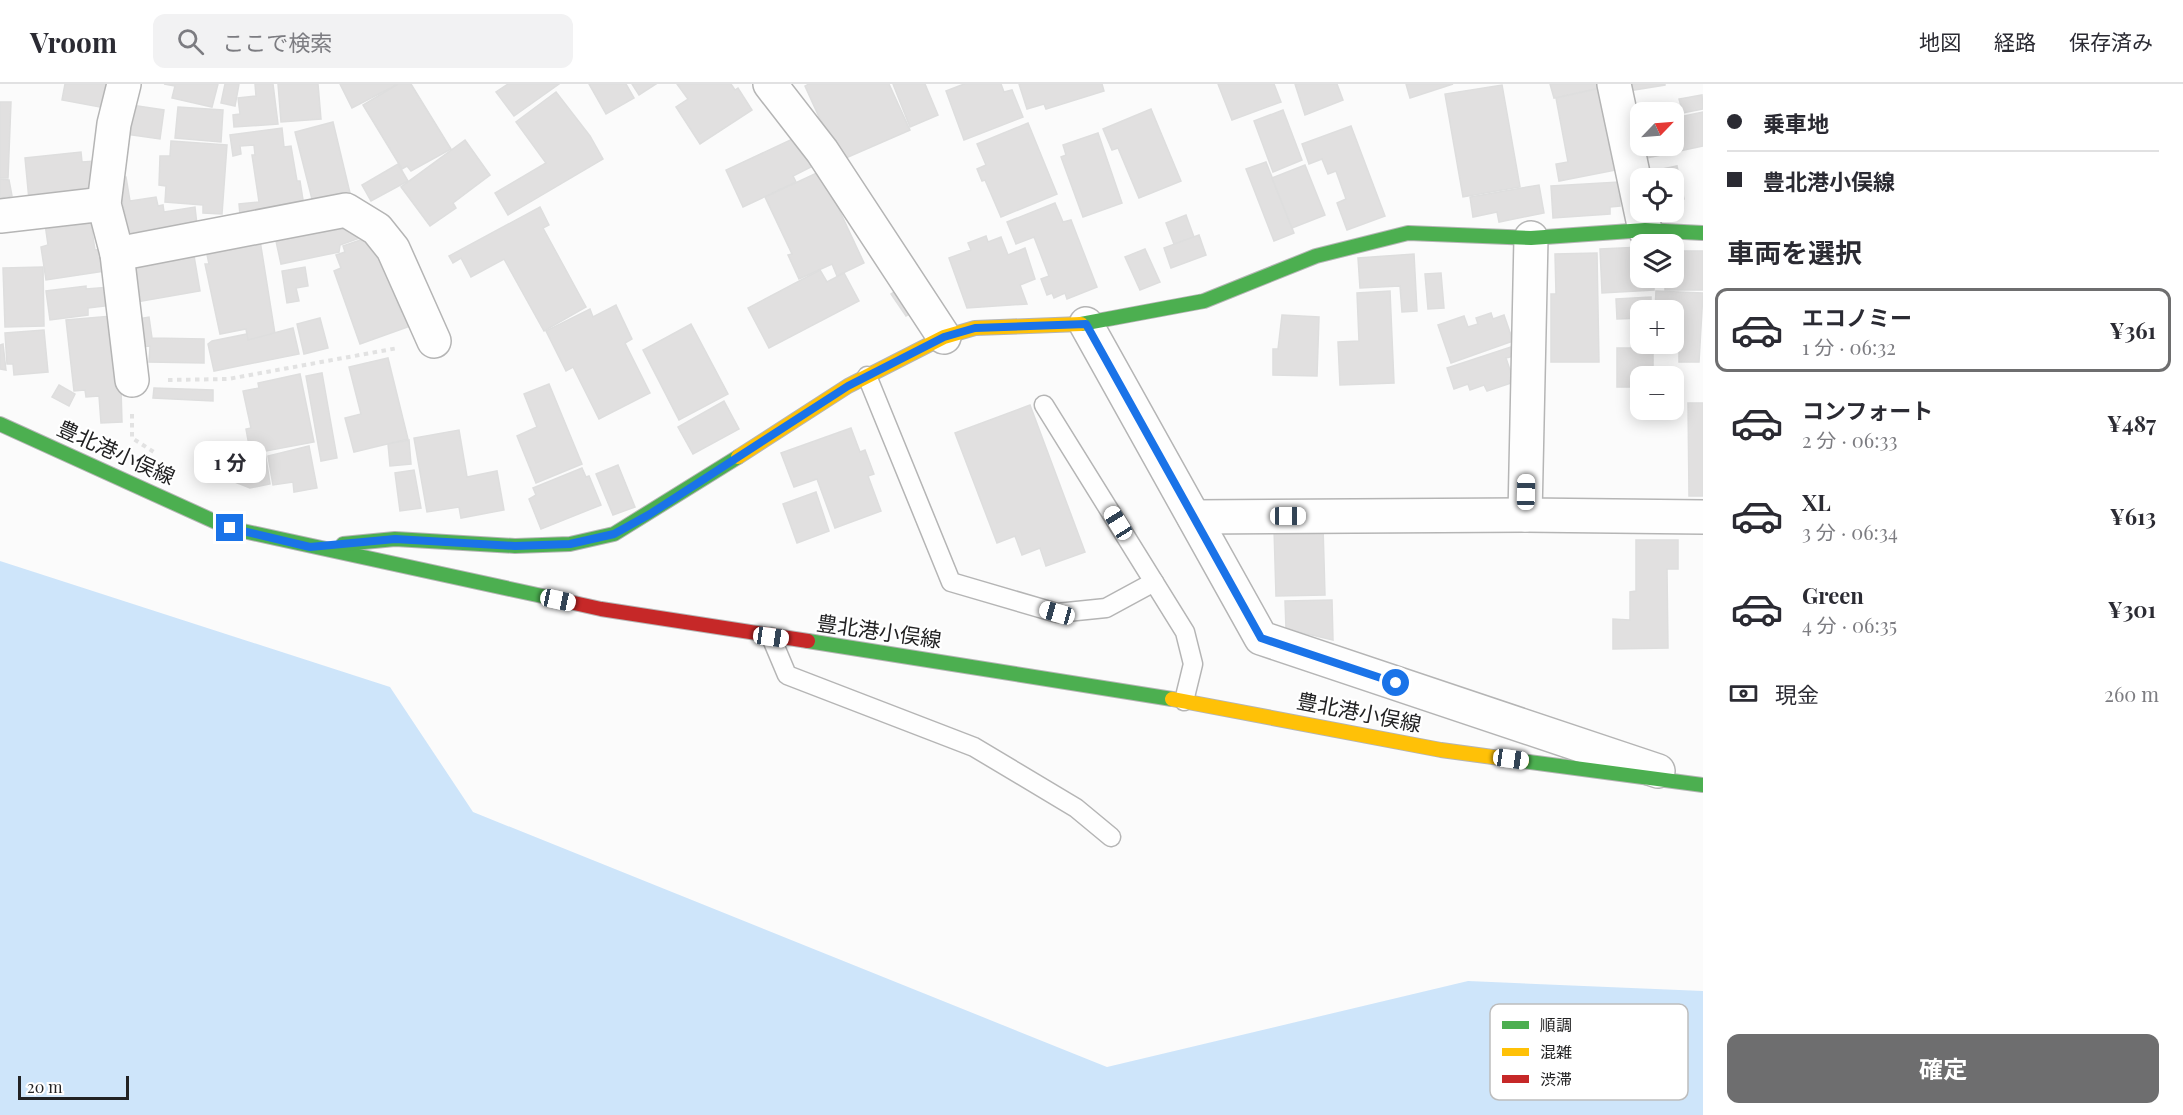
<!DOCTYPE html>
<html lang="ja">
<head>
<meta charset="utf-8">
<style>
  :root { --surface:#fff; --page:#f2f2f3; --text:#2b2b33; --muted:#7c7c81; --line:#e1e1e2; --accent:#6e6e6f }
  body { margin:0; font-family:"Playfair Display","Noto Sans JP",serif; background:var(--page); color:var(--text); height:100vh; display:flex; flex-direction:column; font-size:22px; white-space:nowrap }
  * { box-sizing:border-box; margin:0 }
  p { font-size:20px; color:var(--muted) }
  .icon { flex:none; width:33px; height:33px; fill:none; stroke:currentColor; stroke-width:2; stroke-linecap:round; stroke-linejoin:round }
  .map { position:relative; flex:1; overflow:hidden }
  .side { display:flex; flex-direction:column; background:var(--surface); width:480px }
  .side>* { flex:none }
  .top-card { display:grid; align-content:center; height:132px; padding:0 24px; background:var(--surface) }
  .needle { width:39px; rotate:65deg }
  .fabs { position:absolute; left:1630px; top:18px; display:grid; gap:12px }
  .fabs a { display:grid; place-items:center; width:54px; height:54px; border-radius:12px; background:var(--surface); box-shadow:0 3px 15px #0003; font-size:30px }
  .scale { position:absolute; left:18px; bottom:15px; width:111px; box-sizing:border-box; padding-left:6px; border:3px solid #222223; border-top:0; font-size:16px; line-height:21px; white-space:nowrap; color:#222223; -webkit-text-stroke:4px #fff; paint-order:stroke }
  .end { position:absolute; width:27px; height:27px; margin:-14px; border:8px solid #1a73e8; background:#fff; box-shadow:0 0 0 3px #fff }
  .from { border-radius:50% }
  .bubble { position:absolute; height:42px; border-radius:12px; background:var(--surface); box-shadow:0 3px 15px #0003; font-size:20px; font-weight:700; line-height:42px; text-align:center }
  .car { position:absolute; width:18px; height:36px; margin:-18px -9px; border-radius:8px; box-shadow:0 0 4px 2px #0007; background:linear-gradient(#fff 24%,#345 0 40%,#fff 0 76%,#345 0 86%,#fff 0) }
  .top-card b { display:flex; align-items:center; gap:21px; height:57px; font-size:22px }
  .top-card b+b { border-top:2px solid var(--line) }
  .top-card i { width:15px; height:15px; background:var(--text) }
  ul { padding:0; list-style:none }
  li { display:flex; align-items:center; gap:18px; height:84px; margin:0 12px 9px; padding:0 12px; border:3px solid transparent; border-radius:12px }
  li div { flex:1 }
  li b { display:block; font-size:22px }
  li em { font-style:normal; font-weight:700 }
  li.on { border-color:var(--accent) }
  li>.icon { width:54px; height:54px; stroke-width:1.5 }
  h2 { padding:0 24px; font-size:27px; line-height:72px }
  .pay { display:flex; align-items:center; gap:15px; height:66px; padding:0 24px; font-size:22px }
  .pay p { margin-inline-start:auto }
  .cta { display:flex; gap:12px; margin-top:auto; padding:12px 24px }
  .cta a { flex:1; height:69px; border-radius:12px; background:var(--accent); color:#fff; font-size:24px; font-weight:700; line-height:69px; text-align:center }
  header { display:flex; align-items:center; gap:36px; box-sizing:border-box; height:84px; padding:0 30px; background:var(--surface); border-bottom:2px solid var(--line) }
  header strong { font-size:28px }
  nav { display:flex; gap:33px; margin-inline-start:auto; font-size:21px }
  .search { width:420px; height:54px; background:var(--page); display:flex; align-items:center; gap:15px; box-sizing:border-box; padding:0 21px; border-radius:12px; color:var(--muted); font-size:22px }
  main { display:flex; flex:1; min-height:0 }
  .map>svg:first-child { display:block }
  .water { fill:#cee5fa }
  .building { fill:#e1e0e0; stroke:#dedede; stroke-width:1.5 }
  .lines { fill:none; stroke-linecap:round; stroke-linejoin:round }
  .lane-casing { stroke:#b5b5b5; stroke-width:21 }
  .street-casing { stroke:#b5b5b5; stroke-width:36 }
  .fast-casing { stroke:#b5b5b5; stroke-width:16 }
  .slow-casing { stroke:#b5b5b5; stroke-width:16 }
  .jam-casing { stroke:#b5b5b5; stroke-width:16 }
  .path { stroke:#e2e2e2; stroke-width:4; stroke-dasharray:4.5 4.5; stroke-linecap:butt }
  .lane { stroke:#fefefe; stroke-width:18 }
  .street { stroke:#fefefe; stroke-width:33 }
  .fast { stroke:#4caf50; stroke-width:14 }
  .slow { stroke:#ffc107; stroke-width:14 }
  .jam { stroke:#c62828; stroke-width:14 }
  .route { stroke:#1a73e8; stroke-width:8 }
  .labels { text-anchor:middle; stroke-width:4.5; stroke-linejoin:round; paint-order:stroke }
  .street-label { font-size:21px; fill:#222223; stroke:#fff }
  .key { fill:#fff; stroke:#bdbdbd; stroke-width:1.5 }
  .key-label { font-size:16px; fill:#222223 }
</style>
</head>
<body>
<header>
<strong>Vroom</strong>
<div class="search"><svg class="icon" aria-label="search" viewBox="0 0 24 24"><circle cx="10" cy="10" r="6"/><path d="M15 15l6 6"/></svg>ここで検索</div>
<nav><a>地図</a><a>経路</a><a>保存済み</a></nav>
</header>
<main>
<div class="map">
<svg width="1703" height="1031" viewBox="0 0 1703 1031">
  <rect width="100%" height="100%" fill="#fbfbfb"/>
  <path class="water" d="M0,477l390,126 83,125 634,255 361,-86 235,10v124h-1703z"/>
  <g class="building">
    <path d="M65,0h45l-5,24 -43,-8z"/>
    <path d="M164,0h54l-6,23 -40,-9 3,-12z"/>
    <path d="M225,0h14l-4,22 -14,-3z"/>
    <path d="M255,0h18l5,40 -44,3 -1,-12 7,-1 -2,-16 18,-2z"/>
    <path d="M278,0h40l3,35 -40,3z"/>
    <path d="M340,0h58l-46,24z"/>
    <path d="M398,0h13l40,65 -40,22 -4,-5 -5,3 -39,-64z"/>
    <path d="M508,0h51l-45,32 -18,-24z"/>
    <path d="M589,0h37l8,14 -28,16z"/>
    <path d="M632,0h24l-17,11z"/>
    <path d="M677,0h54l4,6 3,-2 14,22 -52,34 -24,-37 12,-8z"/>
    <path d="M809,0h80l21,46 -71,31 -34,-75z"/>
    <path d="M893,0h32l13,31 -28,12z"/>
    <path d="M964,0h37l3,8 8,-2 11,27 -59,23 -18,-49z"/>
    <path d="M1019,0h83l2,7 -58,18 -2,-5 -17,5z"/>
    <path d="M1218,0h56l7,18 -49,18z"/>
    <path d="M1295,0h42l6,16 -38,15z"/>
    <path d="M1406,0h47l-43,14z"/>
    <path d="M1550,0h50l1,4 -47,10z"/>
    <path d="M1628,0h37v1l-36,6z"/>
    <path d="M1502,1l18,102 -57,10 -18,-103z"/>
    <path d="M1601,4l15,82 -57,11 -3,-17 12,-2 -12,-64z"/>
    <path d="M556,8l34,44 13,23 -95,56 -13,-22 51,-30 -30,-41z"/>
    <path d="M1702,11l1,14 -20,4 -4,-14z"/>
    <path d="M0,18h11l-3,76h-8z"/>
    <path d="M131,21l33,5 -4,29 -34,-5z"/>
    <path d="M1670,21l1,7h-30v34h33v-28l29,-6v34l-61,13 -5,-47z"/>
    <path d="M178,23l45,3 -2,32 -46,-4z"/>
    <path d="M1151,25l30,72 -42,17 -21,-50 -6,2 -9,-21z"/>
    <path d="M1283,26l19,50 -29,12 -19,-51z"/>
    <path d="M333,38l17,71 -37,10 -18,-71z"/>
    <path d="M1028,39l29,71 -56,23 -16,-37 -3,1 -5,-12 9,-4 -9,-21z"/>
    <path d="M1351,42l34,90 -38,14 -10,-27 9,-4 -10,-28 -8,3 -6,-15 -13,5 -7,-20z"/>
    <path d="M282,44l2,19 7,-1 6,35h3l4,25 -64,9 -1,-11 20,-2 -7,-47h3l-1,-10 -14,1 1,8 -8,2 -3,-21z"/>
    <path d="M1098,49l24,70 -39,14 -22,-60 5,-2 -3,-10z"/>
    <path d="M799,52l14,30 -20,10 3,6 -53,25 -17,-37z"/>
    <path d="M465,56l25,35 -37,28 3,5 -26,18 -29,-39z"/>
    <path d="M171,57l56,4 -5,69 -19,-1v-8l-38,-3 1,-16 -7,-1 1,-29h10z"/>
    <path d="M81,68l1,10 13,-1 -4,33 -62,6 -4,-42z"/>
    <path d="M1266,78l28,71 -20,8 -28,-72z"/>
    <path d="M398,80l10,17 -37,20 -9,-16z"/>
    <path d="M1305,81l20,50 -33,13 -20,-50z"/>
    <path d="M1677,82l7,33 -10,2v-23h-30l-1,-5z"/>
    <path d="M821,87l43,92 -27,13 -5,-12 -33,15 -11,-24 4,-1 -27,-57z"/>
    <path d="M126,93l4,24 26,-4 2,9 5,-1 1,7 31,-5 2,18 -68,10 -11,-57z"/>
    <path d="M0,95l9,1 3,16 -12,2z"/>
    <path d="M1619,98l1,24 -10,1v7l-57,4 -2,-32z"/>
    <path d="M1539,101l5,28 -45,9 -2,-10 -24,5 -3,-20z"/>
    <path d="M1055,119l8,19 8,-2 26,67 -30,12 -2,-6 -11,5 -2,-5 -5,2 -6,-16 8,-3 -15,-39 -18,7 -9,-22z"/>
    <path d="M540,123l9,18 -6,3 43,79 -42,24 -40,-72 -33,18 -10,-19 -8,5 -4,-7z"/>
    <path d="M1186,131l8,22 -20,7 -8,-21z"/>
    <path d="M90,133l5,33 13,-2 3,22 -65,10 -5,-33 7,-2 -3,-21z"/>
    <path d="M353,140l15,11 -28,10 -1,7 -58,12 -7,-32z"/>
    <path d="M259,150l16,100 -27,6 -2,-11 -26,5 -15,-70h4l-4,-19z"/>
    <path d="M1199,151l7,20 -35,13 -7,-20z"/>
    <path d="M372,152l29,76 6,-3 6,16 -53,19 -26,-73 7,-3 -5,-13 9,-3 -2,-6z"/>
    <path d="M986,152l2,6 13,-5 7,18 17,-7 10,31 -15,6 7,19 -60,4 -18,-50 22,-8 -3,-7z"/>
    <path d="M1641,163v31h13v12l-52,3 -2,-44z"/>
    <path d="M1145,165l15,33 -20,8 -15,-33z"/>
    <path d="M193,166l7,41 -63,11 -7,-41z"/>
    <path d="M1674,167h29v39h-38v-12h9z"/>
    <path d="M1597,169l2,109h-48v-68h5l-1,-40z"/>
    <path d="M1414,170l3,57 -15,1 -2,-26 -40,2 -2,-30z"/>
    <path d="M43,183l1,59 -39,1 -2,-59z"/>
    <path d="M305,183l3,19 -12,2 3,13 -12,2 -5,-32z"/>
    <path d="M820,186l7,12 17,-9 15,28 -90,47 -21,-40z"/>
    <path d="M1441,189l3,35 -16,1 -3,-35z"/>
    <path d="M86,202v3l24,-2 2,18 -24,3v7l-38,5 -4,-29z"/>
    <path d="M902,203l16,22 -12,7 -15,-22z"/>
    <path d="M1390,207l4,92 -54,2 -2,-43 21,-1 -2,-48z"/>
    <path d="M1656,207l47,2 -4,69h-20v-11l-26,-1v-6h21v-34h-19z"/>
    <path d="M1651,213v13h-10v8l-24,1 -1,-20z"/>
    <path d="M616,221l16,34 -7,4 25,50 -51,26 -26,-52 -7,4 -20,-40 44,-22 3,8z"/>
    <path d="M1491,229l2,6 11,-4 9,26 -62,22 -13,-38 26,-9 4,11 10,-3 -2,-6z"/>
    <path d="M1282,231l37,2 -2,59 -44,-1v-26h5z"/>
    <path d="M112,232l5,72h4l1,34 -21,1 -2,-27 -13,1 -1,-7 -11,1 -8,-71z"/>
    <path d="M149,233l3,21 52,1v24l-55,-1 1,-16 -9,1 -4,-28z"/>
    <path d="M320,234l8,30 -24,6 -7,-30z"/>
    <path d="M691,240l37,70 -49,26 -36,-70z"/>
    <path d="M293,244l6,26 -85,17 -6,-27 4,-3 35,-7 1,6z"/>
    <path d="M44,246l4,42 -34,3 -1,-11h-6l-2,-31z"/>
    <path d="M3,260l3,26 -6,-1v-24z"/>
    <path d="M1511,263l3,9 -8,2 8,24 -27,9 -3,-6 -14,5 -2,-6 -14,5 -7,-21z"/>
    <path d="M1617,264h36v20h11v8h-23v11h-24z"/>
    <path d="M388,274l20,81 -54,13 -9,-34 16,-4 -12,-47z"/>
    <path d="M322,289l15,85 -16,3 -15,-85z"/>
    <path d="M300,290l14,68 -53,10 -2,-9 -10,2 -3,-16 5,-1 -8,-37 16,-3 -1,-5z"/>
    <path d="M549,300l33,80 -46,19 -19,-47 20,-9 -13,-33z"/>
    <path d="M59,301l16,9 -6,12 -17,-9z"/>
    <path d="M154,304l59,2v11l-60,-3z"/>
    <path d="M724,317l15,28 -46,25 -15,-27z"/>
    <path d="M1688,319h15v93h-14z"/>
    <path d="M1030,321l55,147 -39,14 -6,-18 -18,7 -7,-19 -18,7 -42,-110z"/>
    <path d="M851,344l9,24 5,-2 9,24 -6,2 13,35 -46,17 -18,-49 -23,8 -13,-34z"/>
    <path d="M459,346l8,47 30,-6 7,39 -43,8 -2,-11 -32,5 -13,-74z"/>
    <path d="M409,356l2,24 -21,2 -2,-22z"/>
    <path d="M309,362l8,42 -23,4 -1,-10 -20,3 -5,-29z"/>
    <path d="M251,364l1,6 13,-2 5,32 -20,4 -18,-7 -6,-28z"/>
    <path d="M618,381l17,42 -22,8 -17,-41z"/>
    <path d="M582,384l4,9 3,-1 12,29 -60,24 -12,-30 7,-4 -3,-7z"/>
    <path d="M414,386l7,38 -21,3 -5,-38z"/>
    <path d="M816,408l13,39 -32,12 -14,-39z"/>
    <path d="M1323,442l2,69 -49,1 -2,-68z"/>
    <path d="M1636,456h42v29h-11l1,79 -55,1v-30l17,1v-28l6,-1z"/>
    <path d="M1332,516l1,40 -47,-11 -1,-28z"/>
  </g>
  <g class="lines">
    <g class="lane-casing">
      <g id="lane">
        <path d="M867,292l84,206 106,31 49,-5 48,-26"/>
        <path d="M1044,321l141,227 8,32 -9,37"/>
        <path d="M771,553l16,38 187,72 102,61 35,29"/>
      </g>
    </g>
    <g class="street-casing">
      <g id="street">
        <path d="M124,0l-10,40 -10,80 13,50 15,126"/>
        <path d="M770,0l52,67 122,186"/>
        <path d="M1614,0l31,146"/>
        <path d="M0,132l104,-12"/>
        <path d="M1531,154l-6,277 178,2"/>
        <path d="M117,170l229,-44 31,19 16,20 41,92"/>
        <path d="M1086,240l175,314 397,133"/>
        <path d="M1194,433l331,-2"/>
      </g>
    </g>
    <g class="fast-casing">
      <g id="fast">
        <path d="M1081,240l123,-23 112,-45 92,-23 123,5 114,-8 58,3"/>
        <path d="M0,340l229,104 327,71"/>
        <path d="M343,460l52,-5 120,7 55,-2 44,-10 124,-77"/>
        <path d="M808,557l364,58"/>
        <path d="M1522,677l181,24"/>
      </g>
    </g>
    <g class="slow-casing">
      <g id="slow">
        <path d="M738,373l110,-71 96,-49 31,-9 106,-4"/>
        <path d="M1172,615l269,51 81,11"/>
      </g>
    </g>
    <g class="jam-casing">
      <path id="jam" d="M556,515l45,10 207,32"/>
    </g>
    <g class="path">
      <path d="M168,296l60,-1 170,-31"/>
      <path d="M132,330v24l25,16"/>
    </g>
    <use href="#lane" class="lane"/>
    <use href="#street" class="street"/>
    <use href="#fast" class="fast"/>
    <use href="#slow" class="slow"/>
    <use href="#jam" class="jam"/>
  </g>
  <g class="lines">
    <path class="route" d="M230,444l80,19 85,-8 120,7 55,-2 44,-10 36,-20 198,-128 96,-49 31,-9 111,-4 175,314 135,45"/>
  </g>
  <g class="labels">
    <g class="street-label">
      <text transform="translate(116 369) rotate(24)" y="7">豊北港小俣線</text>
      <text transform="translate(879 548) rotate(8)" y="7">豊北港小俣線</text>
      <text transform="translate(1359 629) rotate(11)" y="7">豊北港小俣線</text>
    </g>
  </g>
  <rect x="1490" y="920" width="198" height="96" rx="9" class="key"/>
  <rect x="1502" y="937" width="27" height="8" fill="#4caf50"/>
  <rect x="1502" y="964" width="27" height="8" fill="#ffc107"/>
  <rect x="1502" y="991" width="27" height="8" fill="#c62828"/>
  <g class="key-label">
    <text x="1540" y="947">順調</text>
    <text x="1540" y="974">混雑</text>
    <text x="1540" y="1001">渋滞</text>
  </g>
</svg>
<div class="fabs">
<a><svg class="needle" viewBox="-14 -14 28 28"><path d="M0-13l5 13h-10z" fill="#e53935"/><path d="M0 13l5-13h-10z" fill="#7c7c81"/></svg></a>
<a><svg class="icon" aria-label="locate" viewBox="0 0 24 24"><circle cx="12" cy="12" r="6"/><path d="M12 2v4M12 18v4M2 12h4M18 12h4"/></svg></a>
<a><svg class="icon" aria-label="layers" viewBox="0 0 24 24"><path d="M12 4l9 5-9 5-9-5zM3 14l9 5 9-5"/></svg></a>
<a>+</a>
<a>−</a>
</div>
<div class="scale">20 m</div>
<i class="end from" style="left:1396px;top:599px"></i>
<i class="end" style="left:230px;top:444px"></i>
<div class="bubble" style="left:194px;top:357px;width:72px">1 分</div>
<i class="car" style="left:1526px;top:408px;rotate:1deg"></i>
<i class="car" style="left:1288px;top:432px;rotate:90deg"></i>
<i class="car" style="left:1118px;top:439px;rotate:328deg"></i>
<i class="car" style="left:558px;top:516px;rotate:102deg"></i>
<i class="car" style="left:1057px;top:529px;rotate:286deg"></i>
<i class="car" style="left:771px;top:553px;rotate:98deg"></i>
<i class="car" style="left:1511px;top:675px;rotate:98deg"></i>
</div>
<section class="side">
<div class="top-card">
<b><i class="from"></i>乗車地</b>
<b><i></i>豊北港小俣線</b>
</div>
<h2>車両を選択</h2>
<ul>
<li class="on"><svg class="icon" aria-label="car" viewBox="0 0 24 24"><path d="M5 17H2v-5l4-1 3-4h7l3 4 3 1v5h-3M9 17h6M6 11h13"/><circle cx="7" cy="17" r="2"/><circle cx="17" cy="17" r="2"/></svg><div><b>エコノミー</b><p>1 分 · 06:32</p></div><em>¥361</em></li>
<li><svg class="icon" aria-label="car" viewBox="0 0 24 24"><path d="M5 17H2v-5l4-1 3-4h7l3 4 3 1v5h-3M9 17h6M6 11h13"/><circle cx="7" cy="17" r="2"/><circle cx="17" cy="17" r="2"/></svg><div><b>コンフォート</b><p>2 分 · 06:33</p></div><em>¥487</em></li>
<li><svg class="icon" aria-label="car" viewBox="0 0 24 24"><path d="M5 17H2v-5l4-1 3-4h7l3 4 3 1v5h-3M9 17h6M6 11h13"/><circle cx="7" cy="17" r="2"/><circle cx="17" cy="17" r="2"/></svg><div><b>XL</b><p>3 分 · 06:34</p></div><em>¥613</em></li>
<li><svg class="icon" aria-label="car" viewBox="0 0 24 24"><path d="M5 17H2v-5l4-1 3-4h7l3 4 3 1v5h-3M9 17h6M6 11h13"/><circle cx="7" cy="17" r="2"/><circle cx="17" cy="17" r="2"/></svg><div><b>Green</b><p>4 分 · 06:35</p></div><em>¥301</em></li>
</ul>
<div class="pay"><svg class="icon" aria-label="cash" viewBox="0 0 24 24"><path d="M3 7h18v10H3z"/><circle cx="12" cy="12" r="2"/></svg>現金<p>260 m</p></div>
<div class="cta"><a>確定</a></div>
</section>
</main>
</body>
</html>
